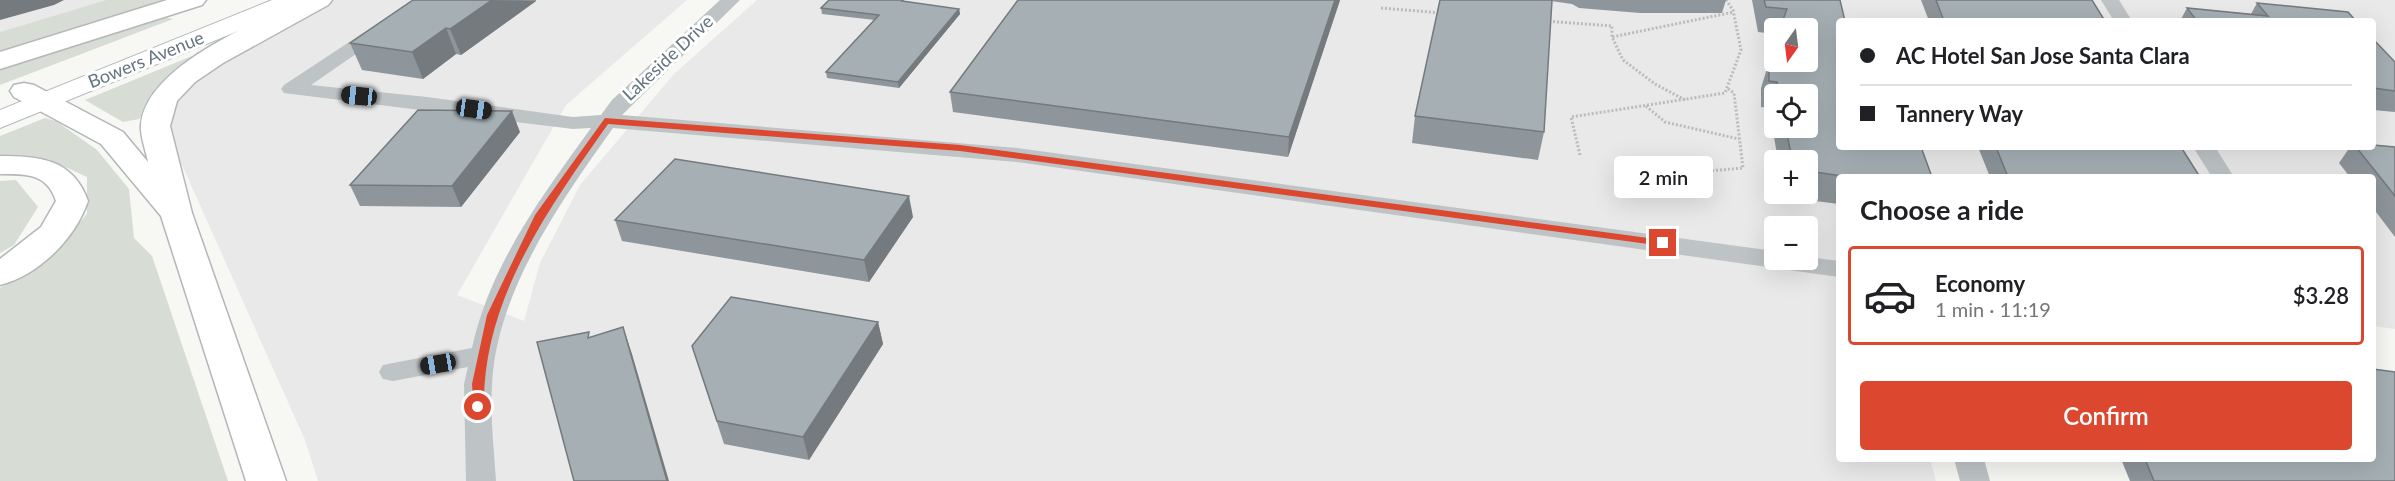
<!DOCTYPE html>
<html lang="en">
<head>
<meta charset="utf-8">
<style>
  :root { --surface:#fff; --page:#f2f2f2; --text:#202124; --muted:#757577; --line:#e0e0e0; --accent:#dc472f }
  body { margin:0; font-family:Lato,sans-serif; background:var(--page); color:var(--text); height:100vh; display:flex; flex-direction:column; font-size:22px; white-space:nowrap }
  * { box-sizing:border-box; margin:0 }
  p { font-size:20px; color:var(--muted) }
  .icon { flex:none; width:33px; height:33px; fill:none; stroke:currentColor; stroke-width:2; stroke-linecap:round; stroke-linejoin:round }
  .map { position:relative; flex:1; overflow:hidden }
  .side { position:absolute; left:1836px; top:174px; width:540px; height:288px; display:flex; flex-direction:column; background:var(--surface); border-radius:6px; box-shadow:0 6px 24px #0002 }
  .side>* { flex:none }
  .top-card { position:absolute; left:1836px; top:18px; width:540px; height:132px; border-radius:6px; box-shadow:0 6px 24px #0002; display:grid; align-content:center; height:132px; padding:0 24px; background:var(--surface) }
  .needle { width:39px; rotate:194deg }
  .fabs { position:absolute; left:1764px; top:18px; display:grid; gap:12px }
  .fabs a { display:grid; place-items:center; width:54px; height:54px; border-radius:6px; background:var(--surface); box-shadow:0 6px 24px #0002; font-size:30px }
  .end { position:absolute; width:27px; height:27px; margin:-14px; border:8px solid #dc472f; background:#fff; box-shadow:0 0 0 3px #fff }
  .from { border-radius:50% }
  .bubble { position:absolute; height:42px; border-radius:6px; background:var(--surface); box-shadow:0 6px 24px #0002; font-size:20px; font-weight:600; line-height:42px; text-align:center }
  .car { position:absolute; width:18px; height:36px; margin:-18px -9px; border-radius:8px; box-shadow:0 0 4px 2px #0007; background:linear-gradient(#222 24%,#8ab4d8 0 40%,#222 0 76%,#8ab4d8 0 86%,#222 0) }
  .top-card b { display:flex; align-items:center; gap:21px; height:57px; font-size:22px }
  .top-card b+b { border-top:2px solid var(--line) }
  .top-card i { width:15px; height:15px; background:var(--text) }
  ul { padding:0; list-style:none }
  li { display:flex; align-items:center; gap:18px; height:99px; margin:0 12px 9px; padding:0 12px; border:3px solid transparent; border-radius:6px }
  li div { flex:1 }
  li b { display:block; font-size:22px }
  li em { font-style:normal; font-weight:600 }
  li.active { border-color:var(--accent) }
  li>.icon { width:54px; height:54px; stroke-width:1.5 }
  h2 { padding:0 24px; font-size:27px; line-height:72px }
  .action { display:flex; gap:12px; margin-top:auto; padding:12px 24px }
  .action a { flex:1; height:69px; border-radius:6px; background:var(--accent); color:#fff; font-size:24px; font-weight:600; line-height:69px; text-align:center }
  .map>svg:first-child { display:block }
  .built { fill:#e8e9e8; fill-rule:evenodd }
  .green { fill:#d7dcd4 }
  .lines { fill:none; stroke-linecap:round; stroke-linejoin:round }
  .major-casing { stroke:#b2b8bb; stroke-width:2 }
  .highway-casing { stroke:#b2b7b9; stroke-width:3 }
  .path { stroke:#b9bcbe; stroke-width:3; stroke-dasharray:2 2; stroke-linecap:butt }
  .minor { fill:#bec3c6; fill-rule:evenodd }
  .major { fill:#fff; fill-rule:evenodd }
  .highway { fill:#fff; fill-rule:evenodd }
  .wall { fill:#8e969b; fill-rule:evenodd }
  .shaded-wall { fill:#747a7e }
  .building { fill:#a5afb4; stroke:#747a7e; stroke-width:1.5 }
  .route { fill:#dc472f }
  .labels { text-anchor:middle; stroke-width:6; stroke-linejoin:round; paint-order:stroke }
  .street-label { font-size:18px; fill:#63757e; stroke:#fff }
</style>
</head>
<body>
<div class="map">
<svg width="2395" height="481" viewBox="0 0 2395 481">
  <rect width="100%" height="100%" fill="#f7f7f4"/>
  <g class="built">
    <path d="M0,0h106l-106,32z"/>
    <path d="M330,0h357l-121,105 -109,190 67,26 16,-58 40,-78 94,-111 83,-74h1638v329l-22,-3v-149h-534v282h91l6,22h-1618l-13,-41 -139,-311 5,-22 18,-24zM1839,21h534v126h-534zM1774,28h34v34h-34zM1774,94h34v34h-34zM1774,160h34v34h-34zM1774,226h34v34h-34z"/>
  </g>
  <g class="green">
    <path d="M106,0h64l-170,52v-20z"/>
    <path d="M163,17l10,2 -173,66v-15z"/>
    <path d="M192,56l11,2 -53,46 -11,15 -16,3 -38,-22z"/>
    <path d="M45,118l11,3 41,29 32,39 5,49 18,18 76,225h-228v-193l51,-33 36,-41v-37l-39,-18 -48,-3v-20z"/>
    <path d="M16,180l22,27 -24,38 -14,8v-72z"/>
  </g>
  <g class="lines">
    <g class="major-casing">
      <path id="major" d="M272,0h33l-3,5 -302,123v-18z"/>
    </g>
    <g class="highway-casing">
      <g id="highway">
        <path d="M167,0h39l-4,5 -202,64v-17z"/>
        <path d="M300,0h32l-4,5 -105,58 -28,19 -18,19 -7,25 22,87 94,268h-40l-85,-265 -60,-72 -87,-47 -4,-6 4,-6 10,-2 10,2 89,47 25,30c-2,-11 -8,-26 -7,-37 5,-59 112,-100 159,-125z"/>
        <path d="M0,156c40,0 73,3 88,45 -13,38 -49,74 -88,84v-26l41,-32 15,-26c-9,-28 -30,-27 -56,-27z"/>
      </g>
    </g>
    <g class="path">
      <path d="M1381,8l61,5"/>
      <path d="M1545,21l67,5v11"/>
      <path d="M1685,100l-30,-16 -32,-24 -11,-23 122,-25"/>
      <path d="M1646,106l19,16 74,17"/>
      <path d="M1580,155l-9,-38 154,-24 16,-43 -8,-40 -7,-10"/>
      <path d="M1708,171l35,-3 -9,-75 -7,-5"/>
    </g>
    <g class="minor">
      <path d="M413,0h21l-123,85 116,12 146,20 28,-2 11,-15 108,-100h20l-118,115 395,33 757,103v9h34v-3l31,4v16l-822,-115 -404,-34c-52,73 -117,164 -121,257 -2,32 2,64 4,96h-30l-2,-97 4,-17 -75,14 -10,-2 -4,-7 4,-7 10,-2 79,-15c18,-83 70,-152 119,-220l-18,1 -289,-36 -3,-4 3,-4z"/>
      <path d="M2101,0h18l13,21h-18z"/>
      <path d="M2193,147h22l19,30h-22z"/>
      <path d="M1954,459h30l6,22h-30z"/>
    </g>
    <use href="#major" class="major"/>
    <use href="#highway" class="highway"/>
  </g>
  <g class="wall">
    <path d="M413,0h123v1l-75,54 -5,-1 -33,25 -61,-9 -12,-27z"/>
    <path d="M1340,0l-52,157 -335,-45 -3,-20z"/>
    <path d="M1440,0h286l-4,13h-82l-61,-5 -7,-4 -21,-3 -7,131 -6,28 -126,-17 3,-27z"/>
    <path d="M1752,0h88l-1,21 93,156h-93v27l-55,-7v-3h24v-34h-30l-9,-52 -8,-1v-19l8,-26 39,-34h-34v6l-16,-2zM1774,94h34v34h-34z"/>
    <path d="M1921,0h171l13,21h-176z"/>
    <path d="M908,2l51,7 1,5 -61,74 -72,-10 -1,-6 49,-52 -53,-6 -1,-6z"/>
    <path d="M2257,3l99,18h-176l7,-13 64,6z"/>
    <path d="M2373,39l22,23v50l-22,-2z"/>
    <path d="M520,132l-59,75 -101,-1 -10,-21z"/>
    <path d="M1978,147h203l19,30h-210z"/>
    <path d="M2350,147h45v90l-22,-29v-31h-23l-11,-14z"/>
    <path d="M913,217l-44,65 -247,-41 -7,-21z"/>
    <path d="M878,322l5,22 -74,116 -85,-16 -32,-98z"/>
    <path d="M2121,459h252l22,22h-265z"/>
  </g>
  <g class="shaded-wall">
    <path d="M0,0h64l-10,5 -54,15z"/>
    <path d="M492,0l44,1 -75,54 -11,-26z"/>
    <path d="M1335,0h5l-52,157 1,-20z"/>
    <path d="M959,9l1,5 -61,74 -1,-6z"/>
    <path d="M446,28l10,26 -33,25 -11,-27z"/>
    <path d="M512,111l8,21 -59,75 -9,-21z"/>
    <path d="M909,196l4,21 -44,65 -5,-22z"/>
    <path d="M878,322l5,22 -74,116 -6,-23z"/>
    <path d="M623,327l9,27 37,127h-2z"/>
  </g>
  <g class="building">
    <path d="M413,0h79l-42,29 -4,-1 -34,24 -62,-9z"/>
    <path d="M829,0h74l-1,1 57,8 -61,73 -72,-10 53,-57 -58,-7z"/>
    <path d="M1018,0h317l-46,137 -339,-45z"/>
    <path d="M1440,0h112l-8,132 -129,-16z"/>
    <path d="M1764,0h76l5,21h-6v126h82l11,30h-83l-41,-6v-11h-16l-6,-32h22v-34h-28l-3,-12 -8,-1v-19l5,-17v17h34v-34h-28l7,-19 -21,-2z"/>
    <path d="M1936,0h156l13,21h-161z"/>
    <path d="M2257,3l91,9 8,9h-159l-10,-13 81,8z"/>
    <path d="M2373,39l22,23v29l-22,-3z"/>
    <path d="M418,110l94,1 -60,75 -102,-1z"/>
    <path d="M2373,145l22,2v49l-39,-49h17z"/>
    <path d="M1996,147h185l19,30h-192z"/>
    <path d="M675,159l234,37 -45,64 -249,-40z"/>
    <path d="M731,297l147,25 -75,115 -86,-16 -25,-75z"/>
    <path d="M623,327l44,154h-93l-37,-139 52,-10 -1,6z"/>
    <path d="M2373,369l22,3v109h-241l-9,-22h228z"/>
  </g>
  <path class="route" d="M605,118l355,27 703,95 4,3 -4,3 -703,-95 -352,-27c-59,84 -126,176 -124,283l-6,4 -4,-1 -2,-26 15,-69 48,-100z"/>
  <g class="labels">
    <g class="street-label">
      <text transform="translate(668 58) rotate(-43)" y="6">Lakeside Drive</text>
      <text transform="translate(146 60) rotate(-22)" y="6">Bowers Avenue</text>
    </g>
  </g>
</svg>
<div class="fabs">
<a><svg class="needle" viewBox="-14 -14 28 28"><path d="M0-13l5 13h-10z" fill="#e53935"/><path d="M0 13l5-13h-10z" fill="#757577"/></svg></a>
<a><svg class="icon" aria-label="locate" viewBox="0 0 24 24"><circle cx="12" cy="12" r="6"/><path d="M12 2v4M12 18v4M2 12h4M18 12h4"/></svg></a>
<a>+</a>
<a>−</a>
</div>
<i class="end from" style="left:478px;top:407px"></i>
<i class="end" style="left:1663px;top:243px"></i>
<div class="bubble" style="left:1614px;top:156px;width:99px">2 min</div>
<i class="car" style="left:359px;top:96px;rotate:276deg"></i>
<i class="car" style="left:474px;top:109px;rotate:98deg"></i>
<i class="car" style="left:438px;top:364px;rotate:260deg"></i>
<div class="top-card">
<b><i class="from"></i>AC Hotel San Jose Santa Clara</b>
<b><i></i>Tannery Way</b>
</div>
<section class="side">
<h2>Choose a ride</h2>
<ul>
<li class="active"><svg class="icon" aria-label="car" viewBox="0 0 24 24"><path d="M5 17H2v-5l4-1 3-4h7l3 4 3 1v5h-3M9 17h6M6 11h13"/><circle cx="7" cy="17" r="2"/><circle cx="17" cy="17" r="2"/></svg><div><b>Economy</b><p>1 min · 11:19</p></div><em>$3.28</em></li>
</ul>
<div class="action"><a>Confirm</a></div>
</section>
</div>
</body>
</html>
